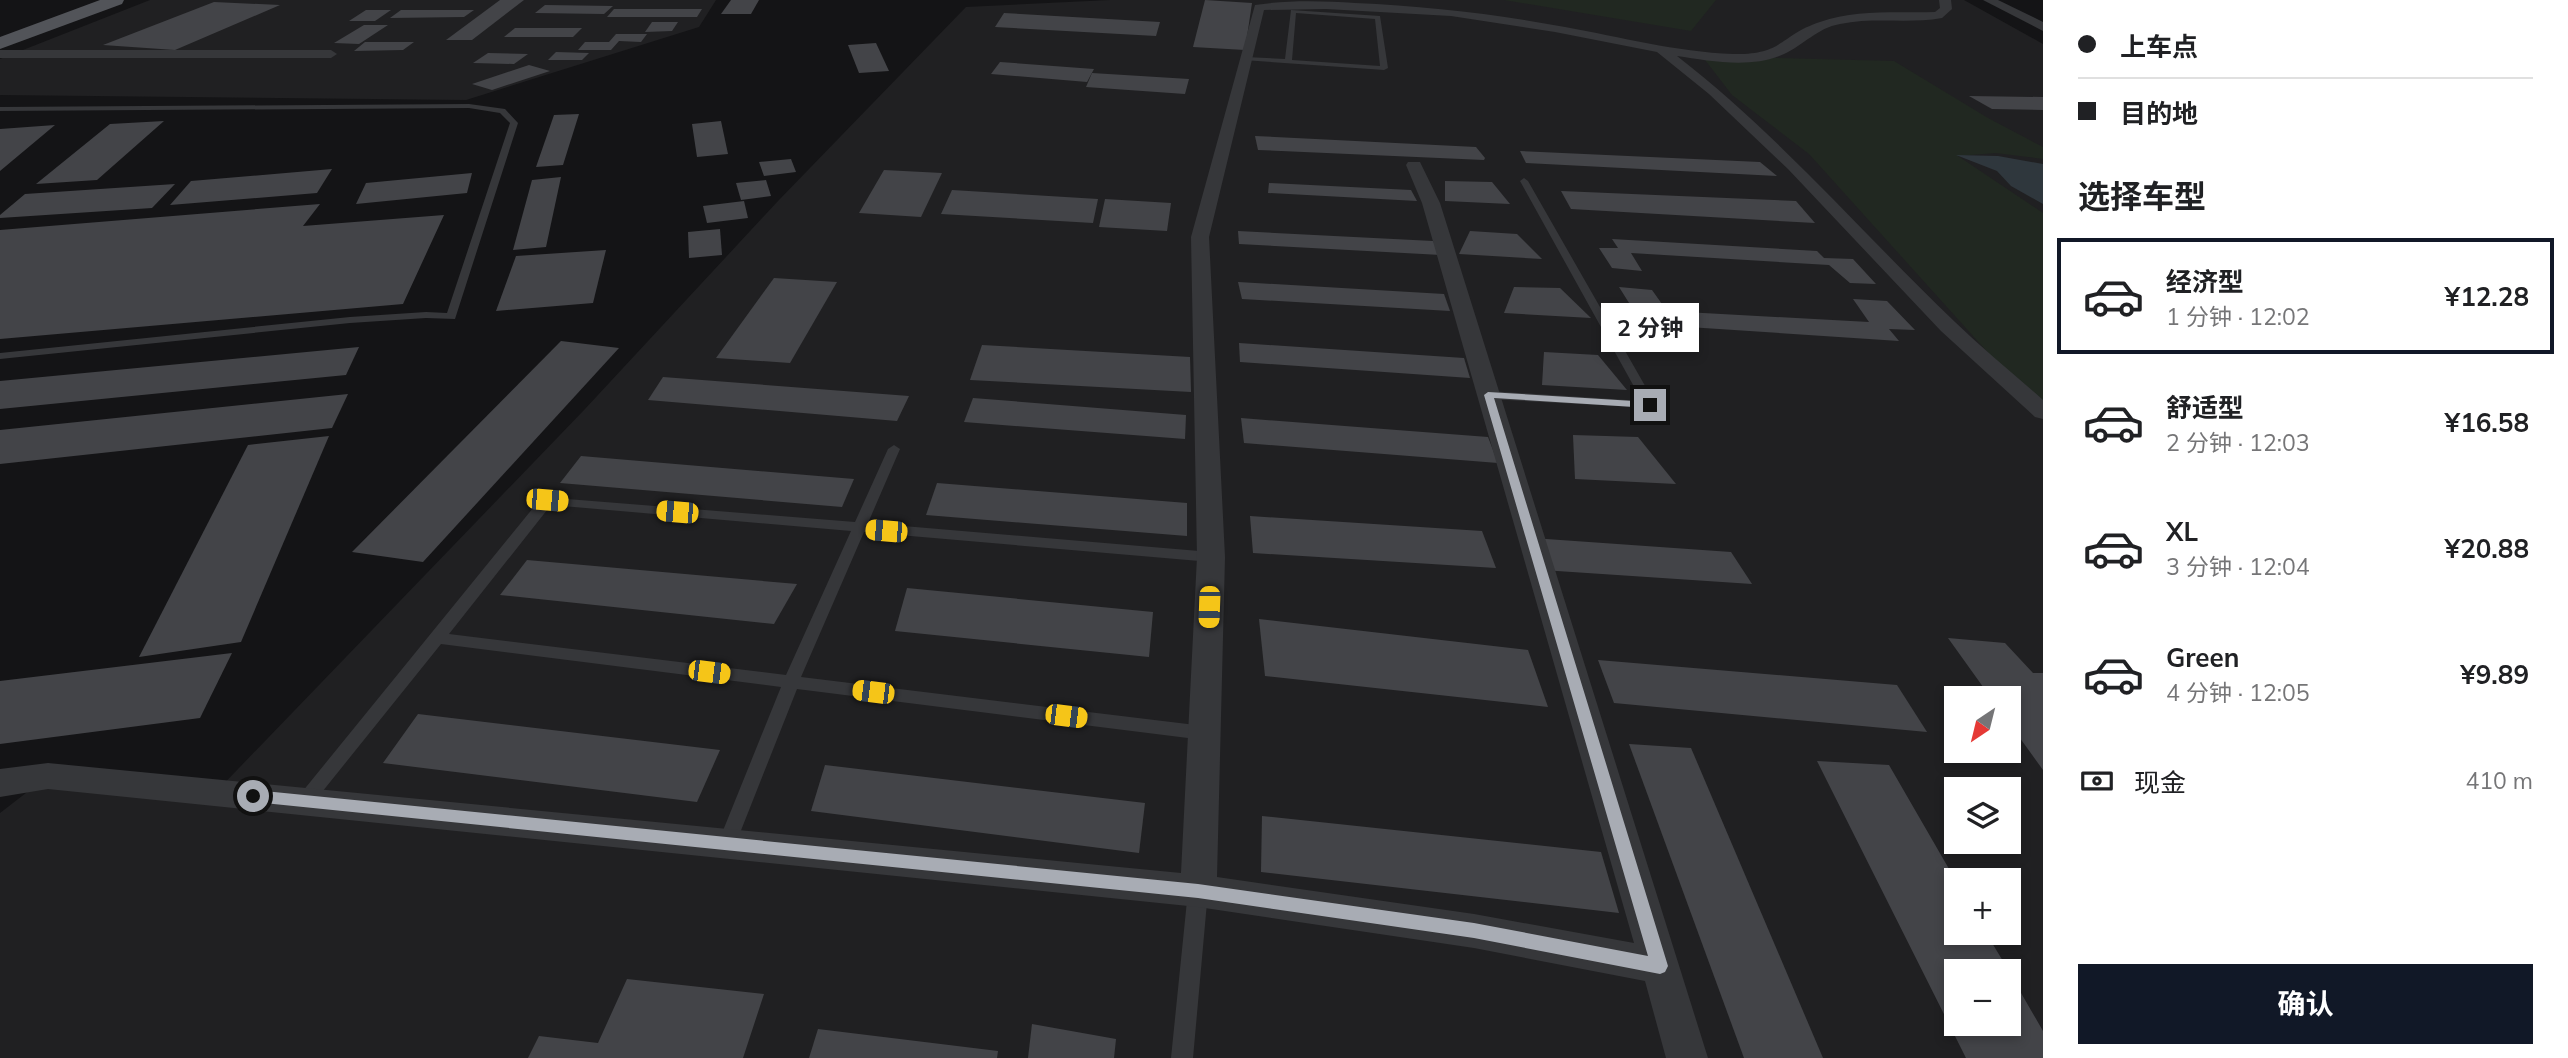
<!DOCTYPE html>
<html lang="zh">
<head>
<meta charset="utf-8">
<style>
  :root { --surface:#fff; --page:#f6f6f6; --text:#202124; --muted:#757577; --line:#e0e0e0; --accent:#111827 }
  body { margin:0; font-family:Mulish,"Noto Sans SC",sans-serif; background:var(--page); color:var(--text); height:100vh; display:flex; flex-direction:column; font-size:26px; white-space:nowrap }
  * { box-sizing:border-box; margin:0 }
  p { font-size:23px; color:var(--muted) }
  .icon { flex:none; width:38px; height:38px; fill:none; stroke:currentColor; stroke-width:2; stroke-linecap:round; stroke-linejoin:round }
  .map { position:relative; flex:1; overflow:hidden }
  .side { display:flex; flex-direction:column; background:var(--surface); width:525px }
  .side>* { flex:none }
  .guide { display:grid; align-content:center; height:154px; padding:0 35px; background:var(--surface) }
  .needle { width:46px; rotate:215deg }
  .buttons { position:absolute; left:1944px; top:686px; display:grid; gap:14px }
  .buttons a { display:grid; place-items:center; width:77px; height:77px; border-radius:0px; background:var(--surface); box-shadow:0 4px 10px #0003; font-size:35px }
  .end { position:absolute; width:32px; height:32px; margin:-16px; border:9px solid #a8acb4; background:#111; box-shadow:0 0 0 4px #111 }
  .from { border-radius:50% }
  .bubble { position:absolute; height:49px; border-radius:0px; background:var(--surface); box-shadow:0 4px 10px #0003; font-size:23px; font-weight:700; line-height:49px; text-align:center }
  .car { position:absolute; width:21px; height:42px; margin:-21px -10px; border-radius:9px; box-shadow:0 0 5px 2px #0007; background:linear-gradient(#f5c518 24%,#345 0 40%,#f5c518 0 76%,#345 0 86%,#f5c518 0) }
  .guide b { display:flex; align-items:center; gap:24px; height:66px; font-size:26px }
  .guide b+b { border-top:2px solid var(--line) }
  .guide i { width:18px; height:18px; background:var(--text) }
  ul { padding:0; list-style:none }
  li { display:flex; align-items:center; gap:21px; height:116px; margin:0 14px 10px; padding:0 21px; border:4px solid transparent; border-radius:0px }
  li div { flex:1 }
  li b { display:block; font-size:26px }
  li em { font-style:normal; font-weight:700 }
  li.selected { border-color:var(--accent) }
  li>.icon { width:63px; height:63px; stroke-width:1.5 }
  h2 { padding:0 35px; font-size:32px; line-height:84px }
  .pay { display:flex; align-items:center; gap:18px; height:77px; padding:0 35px; font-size:26px }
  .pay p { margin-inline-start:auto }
  .primary-button { display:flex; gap:14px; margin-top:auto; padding:14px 35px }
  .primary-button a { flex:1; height:80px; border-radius:0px; background:var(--accent); color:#fff; font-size:28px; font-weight:700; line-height:80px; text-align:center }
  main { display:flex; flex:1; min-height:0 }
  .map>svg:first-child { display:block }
  .built { fill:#202022; fill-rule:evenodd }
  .green { fill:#212821 }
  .water { fill:#2f373d }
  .building { fill:#434448 }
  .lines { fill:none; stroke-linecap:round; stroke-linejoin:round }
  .service { fill:#36373a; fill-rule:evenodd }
  .minor { fill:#36373a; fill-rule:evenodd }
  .primary { fill:#525459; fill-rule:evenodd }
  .route { fill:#a8acb4 }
</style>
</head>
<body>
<main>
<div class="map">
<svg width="2043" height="1058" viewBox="0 0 2043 1058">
  <rect width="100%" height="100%" fill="#141416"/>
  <g class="built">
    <path d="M150,0h566l-17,27 -233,73 -466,-5v-36z"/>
    <path d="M1110,0h854l79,44v1014h-2043v-245l48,-37 164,20 373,-387 193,-208 188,-194zM1956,698h53v53h-53zM1956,789h53v53h-53zM1956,880h53v53h-53zM1956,971h53v53h-53z"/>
  </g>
  <g class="green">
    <path d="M1504,0h212l-25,31z"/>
    <path d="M1702,56l192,5 94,57 55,29v12l-47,-6 -38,3 85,57v190l-51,-46 -183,-203 -77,-59z"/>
  </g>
  <path class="water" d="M1956,155l42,1 45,8v40l-32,-18 -14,-15z"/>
  <g class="building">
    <path d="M500,0h24l-52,40h-26z"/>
    <path d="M731,0h28l-8,14h-30z"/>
    <path d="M1205,0l47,3 -7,47 -52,-3z"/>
    <path d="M214,2l66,3 -105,45 -72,-5z"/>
    <path d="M545,5l68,1 -9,8 -69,-1z"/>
    <path d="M614,9h88l-5,8h-90z"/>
    <path d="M366,10h25l-16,11h-26z"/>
    <path d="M401,10h73l-10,7 -74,1z"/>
    <path d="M1004,13l156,9 -4,14 -161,-9z"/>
    <path d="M652,22h26l-6,9 -27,1z"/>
    <path d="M364,25h24l-29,19 -25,-1z"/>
    <path d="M515,28h67l-9,9h-69z"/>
    <path d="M616,34h31l-6,8 -22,-1 -8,9h-33l7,-8h24z"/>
    <path d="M365,42h49l-11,8 -49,1z"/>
    <path d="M876,43l13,28 -30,2 -11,-28z"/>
    <path d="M556,52l33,1 -7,7h-34z"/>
    <path d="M488,53l40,1 -14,10 -41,-1z"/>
    <path d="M1000,62l94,7 -7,13 -96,-8z"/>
    <path d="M529,65l21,6 -58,19 -20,-6z"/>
    <path d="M1092,73l97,6 -4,15 -99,-7z"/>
    <path d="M1969,96l74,1v13l-51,-1z"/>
    <path d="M579,114l-16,51 -27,2 18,-52z"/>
    <path d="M164,121l-67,59 -61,4 74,-60z"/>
    <path d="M721,121l7,33 -31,3 -5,-33z"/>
    <path d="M55,125l-55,46v-42z"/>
    <path d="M1255,136l221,11 9,11 -1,2 -226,-10z"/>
    <path d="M1520,151l240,11 17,14 -251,-13z"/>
    <path d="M791,159l5,13 -32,4 -5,-14z"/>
    <path d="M332,169l-15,24 -147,12 21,-24z"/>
    <path d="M884,170l58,3 -21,44 -62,-4z"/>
    <path d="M472,173l-5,20 -111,11 10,-21z"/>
    <path d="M561,177l-15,70 -33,3 19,-70z"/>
    <path d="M766,180l5,16 -30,4 -5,-17z"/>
    <path d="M1445,181l47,1 18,22 -65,-3z"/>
    <path d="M1269,183l142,7 6,11 -149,-8z"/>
    <path d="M175,184l-23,24 -152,10v-3l25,-21z"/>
    <path d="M952,190l146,9 -5,24 -152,-9z"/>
    <path d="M1561,191l235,10 19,22 -244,-14z"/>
    <path d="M1105,199l66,4 -4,28 -68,-4z"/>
    <path d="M744,201l4,17 -41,5 -4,-17z"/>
    <path d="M320,204l-17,22 141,-11 -41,89 -403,35v-109z"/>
    <path d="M720,229l2,26 -33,3 -1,-26z"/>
    <path d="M1238,231l195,10 8,14 -202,-11z"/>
    <path d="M1470,231l47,3 25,25 -83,-5z"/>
    <path d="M1612,239l205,12 7,7 29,1 23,25 -26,-1 -21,-18 -198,-12 11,18 -30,-3 -13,-20h19z"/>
    <path d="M606,250l-13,53 -97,8 20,-55z"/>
    <path d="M774,278l63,4 -47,81 -74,-5z"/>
    <path d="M1238,282l206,12 6,17 -208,-12z"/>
    <path d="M1514,287l46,1 31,30 -87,-5z"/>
    <path d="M1619,287l33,3 15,21 202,11 -16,-23 34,2 28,29 -26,-1 10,12 -226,-15 -5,-9 -32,-3z"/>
    <path d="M561,341l58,7 -196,214 -71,-10z"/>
    <path d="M1239,343l225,15 6,20 -230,-16z"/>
    <path d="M982,345l208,12 1,35 -221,-12z"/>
    <path d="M359,347l-13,28 -346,34v-28z"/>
    <path d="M1544,352l54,3 29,35 -85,-5z"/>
    <path d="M663,377l246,19 -12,25 -249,-21z"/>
    <path d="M348,394l-16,34 -332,36v-34z"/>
    <path d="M973,398l213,17 -1,24 -221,-17z"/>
    <path d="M1241,418l247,19 10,26 -254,-20z"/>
    <path d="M1573,435l65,2 38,47 -101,-5z"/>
    <path d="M329,436l-88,206 -102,15 109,-212z"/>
    <path d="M581,456l273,23 -12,28 -282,-24z"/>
    <path d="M937,483l250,20v33l-261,-21z"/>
    <path d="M1250,516l232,15 14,37 -243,-15z"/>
    <path d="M1532,538l199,14 21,32 -210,-14z"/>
    <path d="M527,560l270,24 -23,40 -274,-29z"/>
    <path d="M907,588l246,24 -4,45 -254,-26z"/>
    <path d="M1259,619l269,31 20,57 -283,-31z"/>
    <path d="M1948,638l57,5 28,30h10v97l-34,-47v-25h-18z"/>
    <path d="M232,653l-32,65 -200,26v-63z"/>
    <path d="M1598,660l299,25 30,47 -313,-29z"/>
    <path d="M418,714l302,36 -23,52 -314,-39z"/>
    <path d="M1629,744l62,4 132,310h-79z"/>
    <path d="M1817,761l72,4 67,116v52h30l23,38h-53v53h53v-52l34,59v27h-77z"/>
    <path d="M825,765l320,38 -6,50 -328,-42z"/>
    <path d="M1262,816l339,36 18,61 -358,-41z"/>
    <path d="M627,979l137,15 -21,64h-215l11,-22 59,7z"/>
    <path d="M1032,1024l84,15 -2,19h-86z"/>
    <path d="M818,1029l180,22 -1,7h-188z"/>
  </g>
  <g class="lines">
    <g class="service">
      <path d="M1291,10l89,6 8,52 -4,2 -141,-10 2,-3 40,2zM1296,13l79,6 5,47 -88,-6z"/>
      <path d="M469,104l36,5 13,14 -63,196 -29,-1 -76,5 -350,36v-6l350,-36 76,-5 21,1 63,-190 -10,-10 -31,-5 -469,3v-4z"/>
      <path d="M1524,178l4,3 128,224 -2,3 -166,-9 -6,-4 6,-4 154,10 -122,-220z"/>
      <path d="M894,445l6,4 -32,74 343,29 7,5 -7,5 -347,-30 -63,145 403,49 6,2 3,5 -3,5 -6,2 -407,-51 -61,154 -2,6 -7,2 -7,-2 -2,-6 63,-156 -340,-43 -131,163 -6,3 -6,-3 -3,-5 3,-5 244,-300 313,25 33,-73zM551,505l300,26 -65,144 -337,-41z"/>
      <path d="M1198,882l7,3 3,6 -15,167h-22l17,-167 3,-6z"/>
    </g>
    <g class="minor">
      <path d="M1939,0h12l1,9 -10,9c-33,6 -68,-1 -102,6 -23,4 -36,21 -56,30 -32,15 -74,7 -107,2 102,79 185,177 278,266 28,27 59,52 88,78v19l-8,-2 -94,-86 -153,-162 -79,-75 -52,-42 -102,-20 -104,-16 -125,-7 -62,1 -55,227 16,320 -8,320 257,37 160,29 -212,-740 -16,-38 2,-3h12l20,41 268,855h-42l-21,-77 -171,-33 -276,-41 -1150,-118 -48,8v-28l48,-6 1133,110 16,-316 -6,-320 64,-232c32,-5 68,-4 100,-2 71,3 141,11 210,24 56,10 111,25 168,27 51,1 47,-19 87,-32 36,-13 77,-9 115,-10l5,-4z"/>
      <path d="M1983,0h15l45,22v9z"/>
      <path d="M0,50h331l6,4 -6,4h-331z"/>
    </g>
    <path class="primary" d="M100,0h24l-2,4 -122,45v-12z"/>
  </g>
  <path class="route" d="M1488,392l162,10 4,3 -4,3 -156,-10 174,568 -3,6 -5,2 -186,-36 -276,-40 -945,-96 -7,-6 7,-6 945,94 276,39 174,33 -164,-561z"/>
</svg>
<div class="buttons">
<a><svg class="needle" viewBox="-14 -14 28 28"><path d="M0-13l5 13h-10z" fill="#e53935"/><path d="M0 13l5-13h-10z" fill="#757577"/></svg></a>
<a><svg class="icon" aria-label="layers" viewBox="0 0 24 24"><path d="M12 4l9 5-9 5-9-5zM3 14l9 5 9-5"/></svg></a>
<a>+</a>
<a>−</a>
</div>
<i class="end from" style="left:253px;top:796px"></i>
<i class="end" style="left:1650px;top:405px"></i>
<div class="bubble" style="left:1601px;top:303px;width:98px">2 分钟</div>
<i class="car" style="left:547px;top:500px;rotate:95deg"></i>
<i class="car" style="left:677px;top:512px;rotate:275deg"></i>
<i class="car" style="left:886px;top:531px;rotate:275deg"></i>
<i class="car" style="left:1209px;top:607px;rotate:182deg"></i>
<i class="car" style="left:709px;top:672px;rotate:97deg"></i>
<i class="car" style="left:873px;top:692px;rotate:277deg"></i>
<i class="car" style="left:1066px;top:716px;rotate:97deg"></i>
</div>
<section class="side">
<div class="guide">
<b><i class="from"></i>上车点</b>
<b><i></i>目的地</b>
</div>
<h2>选择车型</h2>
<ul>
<li class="selected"><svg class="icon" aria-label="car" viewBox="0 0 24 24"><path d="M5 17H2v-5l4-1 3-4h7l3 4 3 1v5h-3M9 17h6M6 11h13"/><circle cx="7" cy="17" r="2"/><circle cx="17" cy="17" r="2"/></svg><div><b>经济型</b><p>1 分钟 · 12:02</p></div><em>¥12.28</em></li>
<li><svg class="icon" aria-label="car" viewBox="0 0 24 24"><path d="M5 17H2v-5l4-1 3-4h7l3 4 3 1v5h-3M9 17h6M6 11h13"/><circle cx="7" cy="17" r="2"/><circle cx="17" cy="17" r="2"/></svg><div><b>舒适型</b><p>2 分钟 · 12:03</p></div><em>¥16.58</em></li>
<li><svg class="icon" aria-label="car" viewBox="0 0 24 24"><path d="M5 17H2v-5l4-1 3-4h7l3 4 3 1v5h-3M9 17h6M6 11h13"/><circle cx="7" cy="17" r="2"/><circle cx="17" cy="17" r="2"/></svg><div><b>XL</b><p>3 分钟 · 12:04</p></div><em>¥20.88</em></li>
<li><svg class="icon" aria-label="car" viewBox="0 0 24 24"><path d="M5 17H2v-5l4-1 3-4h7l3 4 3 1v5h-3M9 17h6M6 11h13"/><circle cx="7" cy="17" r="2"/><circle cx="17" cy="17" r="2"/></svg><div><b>Green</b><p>4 分钟 · 12:05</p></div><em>¥9.89</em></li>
</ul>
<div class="pay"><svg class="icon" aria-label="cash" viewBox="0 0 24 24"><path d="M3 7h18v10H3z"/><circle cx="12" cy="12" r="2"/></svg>现金<p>410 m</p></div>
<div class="primary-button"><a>确认</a></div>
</section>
</main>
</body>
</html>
